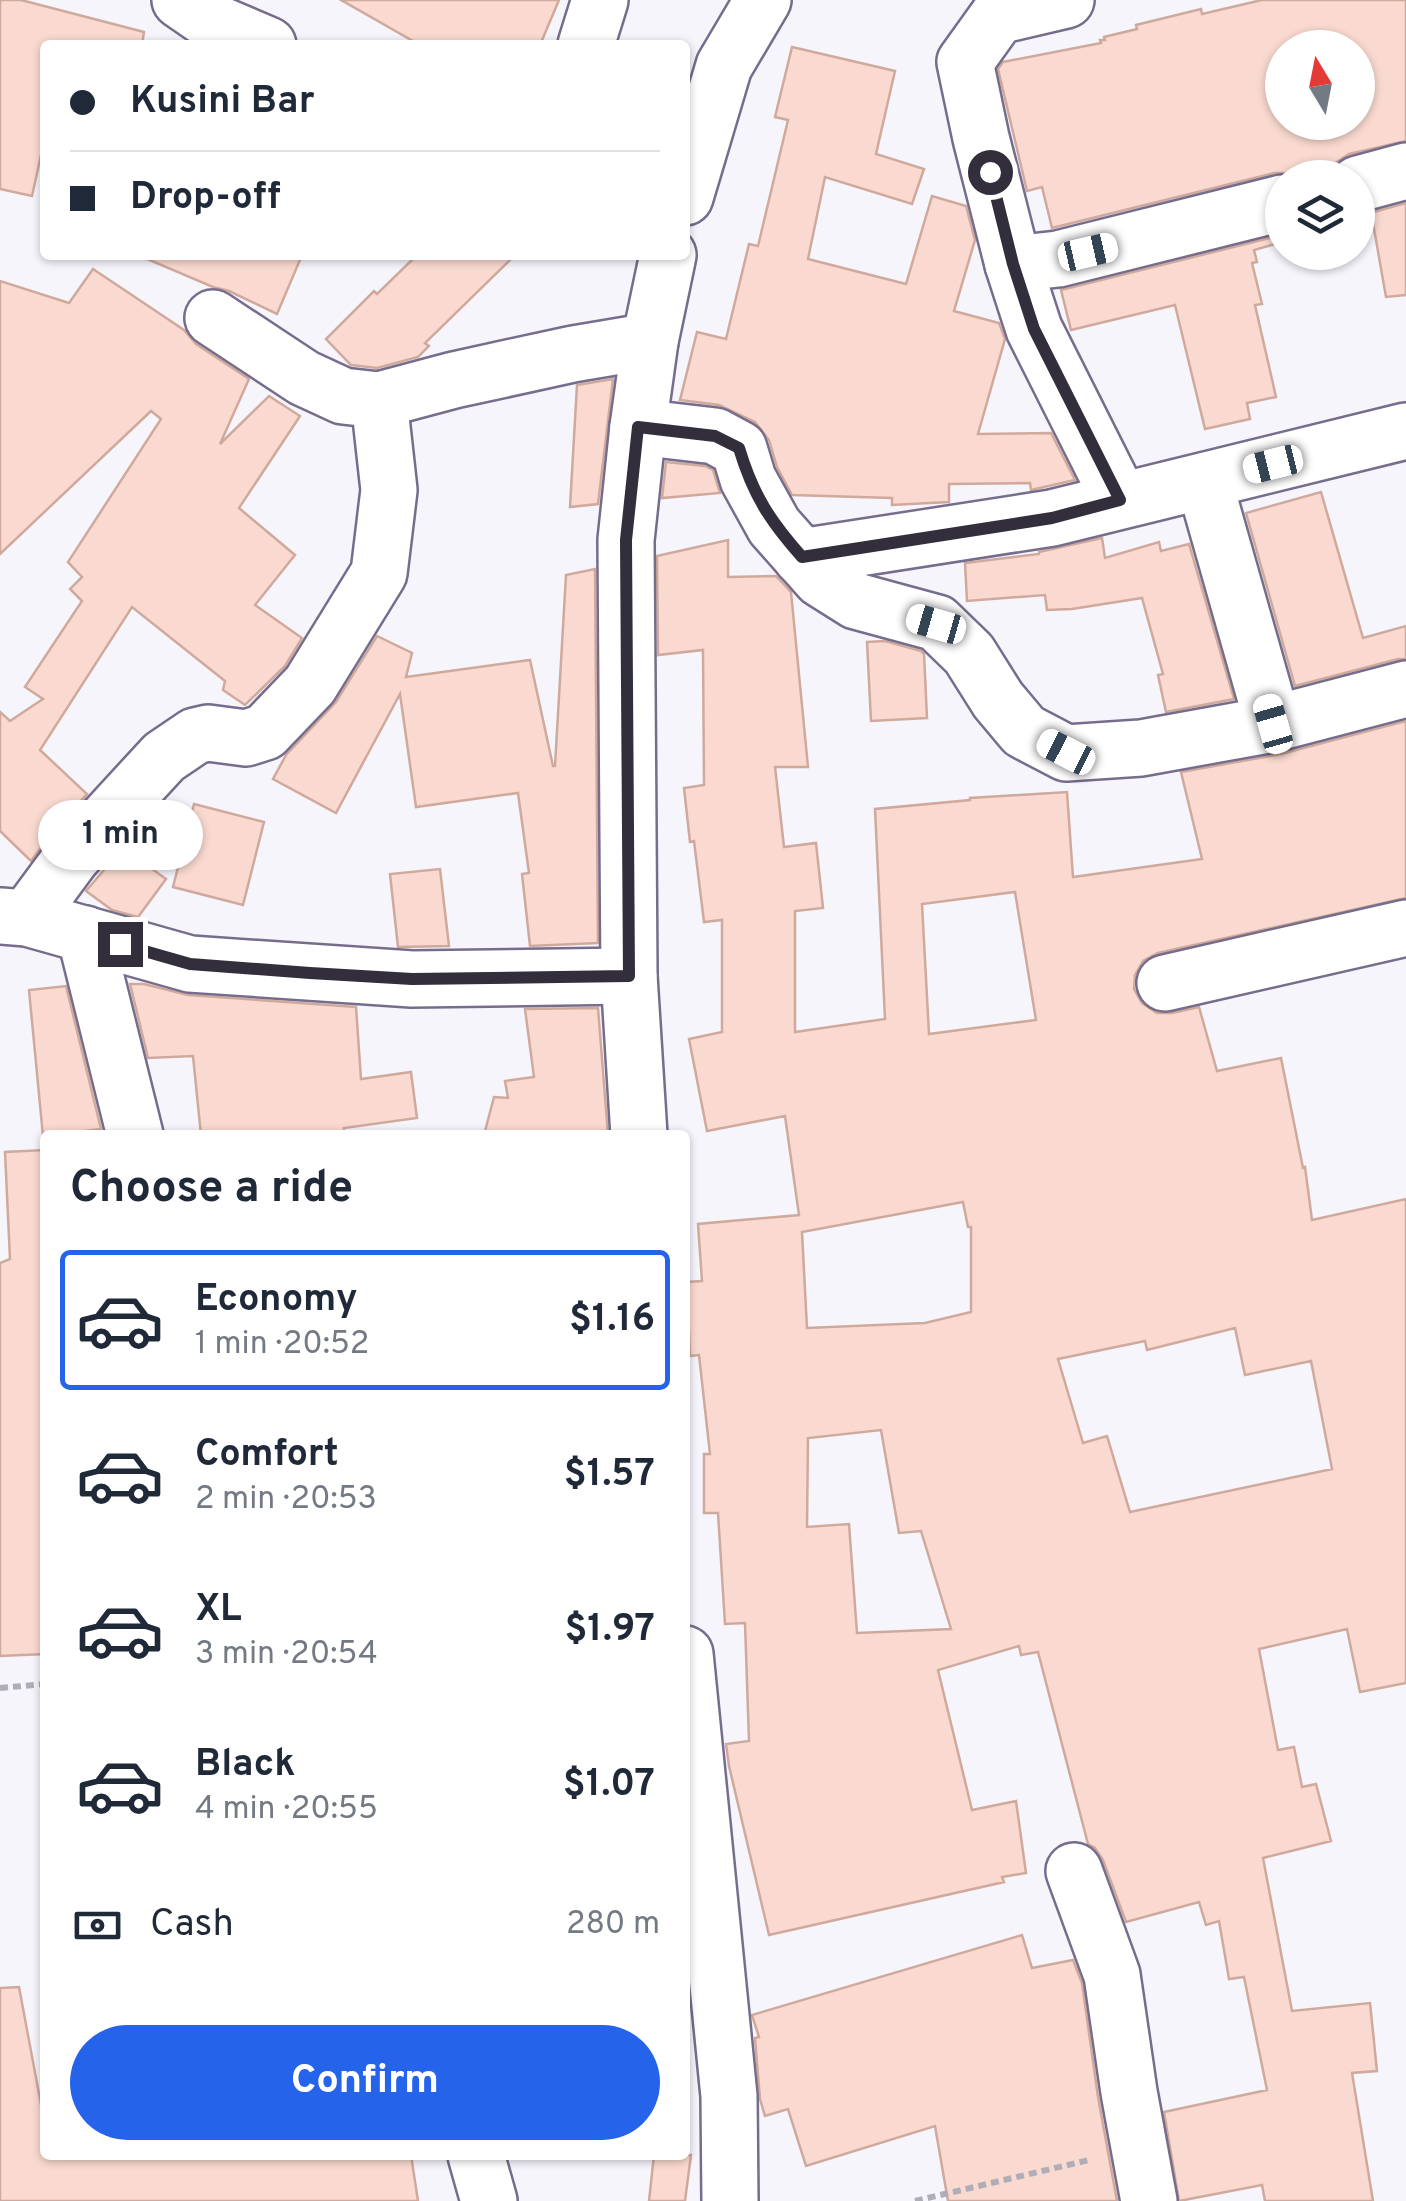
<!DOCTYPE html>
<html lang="en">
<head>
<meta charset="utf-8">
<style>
  :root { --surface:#fff; --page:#f6f6f7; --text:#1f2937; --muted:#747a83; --line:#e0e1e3; --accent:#2563eb }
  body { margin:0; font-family:Overpass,sans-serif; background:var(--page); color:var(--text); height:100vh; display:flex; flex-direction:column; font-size:38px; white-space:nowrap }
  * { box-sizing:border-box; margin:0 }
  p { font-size:32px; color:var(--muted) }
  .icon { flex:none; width:55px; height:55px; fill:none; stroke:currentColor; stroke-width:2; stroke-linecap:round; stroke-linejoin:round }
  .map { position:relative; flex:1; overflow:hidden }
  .details { position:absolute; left:40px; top:1130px; width:650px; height:1030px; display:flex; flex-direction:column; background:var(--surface); border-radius:10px; box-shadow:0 2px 8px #0004 }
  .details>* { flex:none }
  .top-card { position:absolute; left:40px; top:40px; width:650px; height:220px; border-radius:10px; box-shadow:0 2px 8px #0004; display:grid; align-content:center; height:220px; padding:0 30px; background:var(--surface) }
  .needle { width:65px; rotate:350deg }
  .fabs { position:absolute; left:1265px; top:30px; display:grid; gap:20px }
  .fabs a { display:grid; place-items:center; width:110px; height:110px; border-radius:50%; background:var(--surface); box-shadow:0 2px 8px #0004; font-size:50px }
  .end { position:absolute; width:45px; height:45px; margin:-22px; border:12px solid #322e3c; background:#fff; box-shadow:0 0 0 5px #fff }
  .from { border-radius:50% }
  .bubble { position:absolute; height:70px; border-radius:35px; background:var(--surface); box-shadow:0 2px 8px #0004; font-size:32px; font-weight:700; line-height:70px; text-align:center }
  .car { position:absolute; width:30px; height:60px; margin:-30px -15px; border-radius:12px; box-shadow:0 0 8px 2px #0007; background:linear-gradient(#fff 24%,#345 0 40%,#fff 0 76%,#345 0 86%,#fff 0) }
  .top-card b { display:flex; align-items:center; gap:35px; height:95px; font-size:38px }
  .top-card b+b { border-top:2px solid var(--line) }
  .top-card i { width:25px; height:25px; background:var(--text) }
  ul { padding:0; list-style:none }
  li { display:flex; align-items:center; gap:30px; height:140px; margin:0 20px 15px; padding:0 10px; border:5px solid transparent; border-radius:10px }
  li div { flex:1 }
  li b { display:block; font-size:38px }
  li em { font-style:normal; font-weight:700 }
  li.selected { border-color:var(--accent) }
  li>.icon { width:90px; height:90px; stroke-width:1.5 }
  h2 { padding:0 30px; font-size:45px; line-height:120px }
  .pay { display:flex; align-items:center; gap:25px; height:110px; padding:0 30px; font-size:38px }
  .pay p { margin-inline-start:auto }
  .primary-button { display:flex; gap:20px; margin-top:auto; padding:20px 30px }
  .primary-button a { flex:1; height:115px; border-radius:60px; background:var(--accent); color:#fff; font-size:40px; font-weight:700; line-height:115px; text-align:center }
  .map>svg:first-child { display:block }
  .building { fill:#fadad0; stroke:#d0a99d; stroke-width:2.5; fill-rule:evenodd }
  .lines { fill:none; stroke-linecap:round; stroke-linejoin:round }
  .street-casing { stroke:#766d8c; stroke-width:60 }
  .path { stroke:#b0adb7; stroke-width:6; stroke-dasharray:8 5; stroke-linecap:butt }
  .street { stroke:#fff; stroke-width:55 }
  .route { stroke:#322e3c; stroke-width:12 }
</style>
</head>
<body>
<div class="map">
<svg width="1406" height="2201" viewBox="0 0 1406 2201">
  <rect width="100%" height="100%" fill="#f7f5fc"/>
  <g class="building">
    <path d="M0,0h21l123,32 -2,13h-97v92l-13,59 -32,-7z"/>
    <path d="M341,0h218l-19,45h-120z"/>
    <path d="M1262,0h144v141l-57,13 -14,9 -7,15h-30l-8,-5h-16l-222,55 -10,-41 -15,4 -29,-122 5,-7 98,-19 -1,-3h5l-1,-3 33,-8 -1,-4 65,-16 1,5zM1282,48h76v74h-76z"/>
    <path d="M792,47l103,24 -19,83 48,15 -12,35 -87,-27 -17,82 98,25 26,-88 34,10 9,34 -21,71 45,12 6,16 -27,95 73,-1 24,47 -44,10 -1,-7 -81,1v18l-57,3v-7l-100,-3 -15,-28 -8,-27 -14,-18 -36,-17 -39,-5 17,-68 29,7 23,-95 9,2 30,-126 -13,-3z"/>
    <path d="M1406,203v92l-20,2 -13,-74 -4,1 -2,-10z"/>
    <path d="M1282,235v7l-28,8 3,12 -5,1 10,41 -7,1 21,92 -29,6 3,16 -45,10 -30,-124 -104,25 -10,-40z"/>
    <path d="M138,255h164l-25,59 -48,-23 -16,-4z"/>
    <path d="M417,255h98l-90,88 4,3 -11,11 -41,11 -26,-3 -25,-26 48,-48 3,3z"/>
    <path d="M93,269l91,61 12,14 53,35 -29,65 49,-48 31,20 -61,92 56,47 -40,50 47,33 -17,28 -40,39 -22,-15 2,-9 -93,-74 -92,143 47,44 -38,42 -18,25 -31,-30v-119l10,9 33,-22 -18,-12 57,-86 -12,-12 12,-12 -14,-15 93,-143 -10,-8 -151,143v-273l69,22z"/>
    <path d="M613,379l-15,125 -28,3 7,-122z"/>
    <path d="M666,462l39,4 8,4 7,23 -58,5z"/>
    <path d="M1321,492l42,146 43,-12v33h-8l-103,27 -49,-173z"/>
    <path d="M1102,538l3,20 54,-16 2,9 28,-7 45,155 -68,13 -8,-37 5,-1 -21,-76 -70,11 -25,1 -2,-15 -78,6 -2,-38 74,-9v-2z"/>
    <path d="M728,540v37l48,-1 15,16 17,175h-33l9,80 32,-4 7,65 -28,3v121l90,-13 -10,-210 95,-9v-2l97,-6 6,85 129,-18 -21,-87 100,-18 125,-33v177l-248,55 -15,8 -8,14 -1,14 8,14 15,10h15l27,-6 18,64 64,-13 22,110 2,-1 7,53 94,-21v484l-46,9 -13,-63 -88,20 19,101 16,-3 8,40 14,-3 15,57 -68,17 29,153 78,-8 7,68 -25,2 21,128h-108l-3,-16 -83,16 -15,-89 103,-22 -23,-113 -15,2 -10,-58 -13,4 -7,-23 -73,20 -23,-62 -8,-12 -7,-4 -50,-192 -17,3 -2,-9 -81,24 34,140 44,-9 10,72 -24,4 2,5 -235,53 -40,-169 -3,-22 23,-3 -4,-118 -20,1 -7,-111h-14v-59h6l-11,-99 -9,1 -3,-74 15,-1 -4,-57 101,-9 -14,-99 -78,15 -18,-92 33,-7v-112l-18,2 -10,-81 -4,1 -6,-54 20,-3 -1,-135 -45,5 -1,-99zM1015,892l21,128 -107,14 -7,-130zM963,1202l5,25h3v85l-46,11 -118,5 -5,-96zM1235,1328l10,47 66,-14 21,108 -202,43 -23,-76 -24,7 -25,-84 87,-18 2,9zM881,1430l18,103 22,-2 30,98 -94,4 -8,-109 -42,3 1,-89z"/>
    <path d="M595,569l3,374 -68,3 -8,-72 7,-1 -11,-80 -102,14 -16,-113 -64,119 -63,-34 13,-24 50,-53 41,-66 35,17 -6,24 124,-17 23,106h2l11,-191z"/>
    <path d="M885,641l36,10 3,3 3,64 -56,3 -4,-79z"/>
    <path d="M194,804l70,18 -21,83 -70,-18z"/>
    <path d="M123,848l43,31 -28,38 -26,-7 -26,-19z"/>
    <path d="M440,869l9,77 -51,1 -8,-73z"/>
    <path d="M130,984h14l44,11 168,12 5,72 50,-7 6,46 -73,10v7h-143l-8,-79 -45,2z"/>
    <path d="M66,986l35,143 -58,7 -14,-146z"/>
    <path d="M598,1008l10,127h-124l10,-38 14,1 -3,-17 29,-4 -9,-68z"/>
    <path d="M45,1150v504l-45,2v-393l10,-4 -5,-107z"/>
    <path d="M1022,1935l10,33 41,-8 9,23 16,114 19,104h-169l-13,-75 -129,40 -18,-57 -23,7 -5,-17 -5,-61 4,-1 -7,-22z"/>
    <path d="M19,1987l26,139v29h366l7,46h-418v-213z"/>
    <path d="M654,2155h37l-6,46h-36z"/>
  </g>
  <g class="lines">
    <g class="street-casing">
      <g id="street">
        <path d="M180,0l29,20 59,25"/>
        <path d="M1066,0l-68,16 -33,46 16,76 32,126 21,65 86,171"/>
        <path d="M586,45l14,-45"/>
        <path d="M1358,184l48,-13"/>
        <path d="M685,197l39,-131 39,-66"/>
        <path d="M1013,264l45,-5 224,-56"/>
        <path d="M213,318l91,60 39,18 36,4 75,-20 119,-26 77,-13"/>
        <path d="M638,427l77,9 24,13 9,30 26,47 47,53 35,22 81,22 32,31 29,46 26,31 42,22 75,-5 132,-24 133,-35"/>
        <path d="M1204,481l69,243"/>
        <path d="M801,557l251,-39 354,-87"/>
        <path d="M0,916l27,2 163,46 222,15 217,-3"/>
        <path d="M27,918l45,-61 92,-100 31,-21 13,-3 38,5 19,-6 45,-47 69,-112 10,-83 -10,-90"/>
        <path d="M85,934l50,201"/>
        <path d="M1165,983l241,-55"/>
        <path d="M639,1135l-10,-159 -3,-436 12,-113 12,-86 18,-86"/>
        <path d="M685,1654l44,442 1,105"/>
        <path d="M1074,1871l38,104 17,117 20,109"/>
        <path d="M476,2155l13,46"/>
      </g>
    </g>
    <g class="path">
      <path d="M0,1688l45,-4"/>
      <path d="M915,2201l174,-41"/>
    </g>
    <use href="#street" class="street"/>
  </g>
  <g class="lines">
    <path class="route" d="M120,944l70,20 120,9 102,6 217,-3 -3,-436 12,-113 77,9 24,12c14,47 31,73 63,109l250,-39 68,-18 -86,-171 -21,-65 -23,-92"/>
  </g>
</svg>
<div class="fabs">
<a><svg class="needle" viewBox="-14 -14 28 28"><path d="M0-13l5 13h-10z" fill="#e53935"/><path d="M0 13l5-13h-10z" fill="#747a83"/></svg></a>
<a><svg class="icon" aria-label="layers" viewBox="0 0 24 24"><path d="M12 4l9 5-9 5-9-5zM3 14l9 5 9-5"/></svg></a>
</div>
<i class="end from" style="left:990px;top:172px"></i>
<i class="end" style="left:120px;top:944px"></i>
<div class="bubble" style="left:38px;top:800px;width:165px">1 min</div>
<i class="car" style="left:1088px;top:252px;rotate:77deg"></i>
<i class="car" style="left:1273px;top:464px;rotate:256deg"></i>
<i class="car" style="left:936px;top:624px;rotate:286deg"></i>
<i class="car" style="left:1273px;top:724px;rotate:344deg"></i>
<i class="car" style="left:1066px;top:752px;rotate:297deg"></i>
<div class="top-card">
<b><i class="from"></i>Kusini Bar</b>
<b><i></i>Drop-off</b>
</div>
<section class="details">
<h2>Choose a ride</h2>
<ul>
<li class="selected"><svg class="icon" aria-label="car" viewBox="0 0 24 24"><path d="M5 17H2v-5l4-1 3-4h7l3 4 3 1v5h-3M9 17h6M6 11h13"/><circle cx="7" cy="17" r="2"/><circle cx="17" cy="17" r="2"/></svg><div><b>Economy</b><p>1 min · 20:52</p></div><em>$1.16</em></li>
<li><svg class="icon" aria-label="car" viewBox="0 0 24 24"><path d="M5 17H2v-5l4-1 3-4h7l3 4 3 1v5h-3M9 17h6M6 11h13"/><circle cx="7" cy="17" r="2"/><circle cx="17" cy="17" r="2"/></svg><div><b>Comfort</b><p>2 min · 20:53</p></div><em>$1.57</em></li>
<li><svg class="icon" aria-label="car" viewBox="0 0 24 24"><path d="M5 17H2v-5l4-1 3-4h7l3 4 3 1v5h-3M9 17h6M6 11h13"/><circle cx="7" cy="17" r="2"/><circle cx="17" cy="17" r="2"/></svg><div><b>XL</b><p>3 min · 20:54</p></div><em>$1.97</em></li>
<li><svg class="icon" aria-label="car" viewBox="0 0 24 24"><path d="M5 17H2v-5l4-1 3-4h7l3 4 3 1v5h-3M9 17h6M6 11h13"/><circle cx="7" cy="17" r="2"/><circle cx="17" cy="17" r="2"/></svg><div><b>Black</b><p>4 min · 20:55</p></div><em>$1.07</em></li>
</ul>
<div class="pay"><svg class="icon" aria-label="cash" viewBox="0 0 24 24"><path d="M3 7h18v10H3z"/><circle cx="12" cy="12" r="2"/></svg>Cash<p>280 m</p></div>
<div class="primary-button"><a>Confirm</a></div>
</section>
</div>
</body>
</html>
